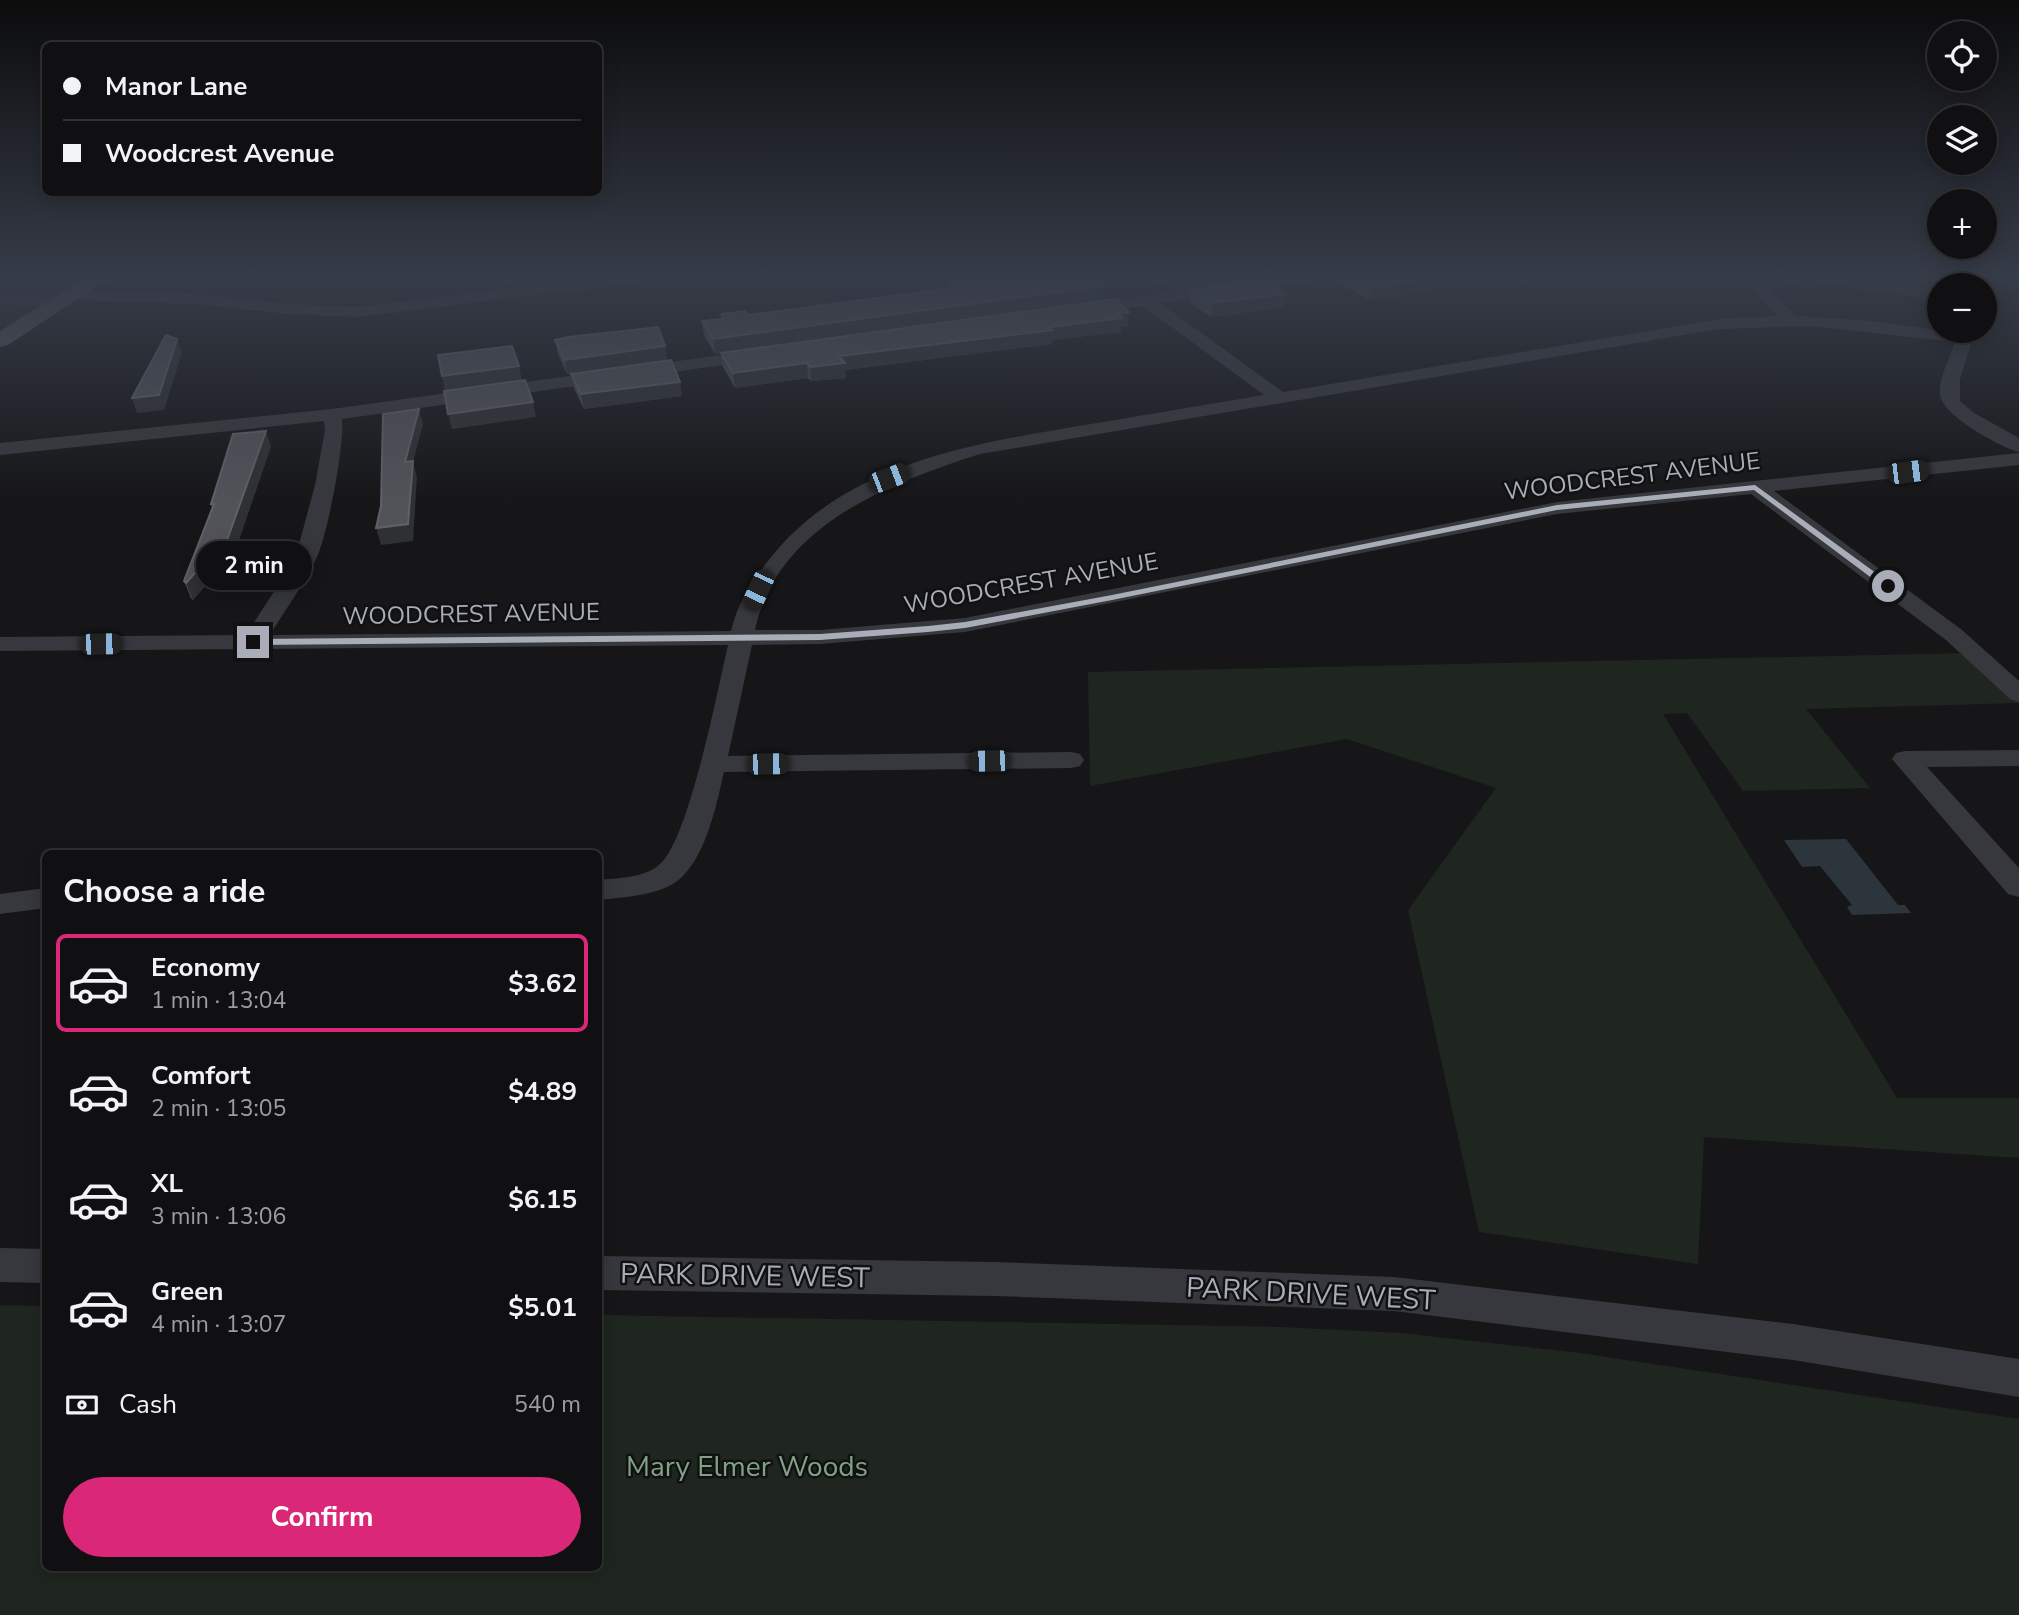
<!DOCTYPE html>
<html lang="en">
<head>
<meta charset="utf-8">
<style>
  :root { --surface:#101012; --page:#1e1e20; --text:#f1f3f6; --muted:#9c9d9f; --line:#303032; --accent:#db2777 }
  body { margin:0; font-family:"Nunito Sans",sans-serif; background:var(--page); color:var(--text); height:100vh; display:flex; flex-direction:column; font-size:26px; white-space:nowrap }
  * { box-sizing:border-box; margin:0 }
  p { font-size:23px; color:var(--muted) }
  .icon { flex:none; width:38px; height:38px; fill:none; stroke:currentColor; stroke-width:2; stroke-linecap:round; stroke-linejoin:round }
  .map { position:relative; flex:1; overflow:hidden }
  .details { position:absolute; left:42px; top:850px; width:560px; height:721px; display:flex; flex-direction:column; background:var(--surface); border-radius:10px; box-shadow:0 4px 18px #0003,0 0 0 2px var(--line) }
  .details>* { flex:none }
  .hud { position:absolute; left:42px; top:42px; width:560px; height:154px; border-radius:10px; box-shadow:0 4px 18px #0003,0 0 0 2px var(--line); display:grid; align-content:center; height:154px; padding:0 21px; background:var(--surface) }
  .buttons { position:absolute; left:1927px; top:21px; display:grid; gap:14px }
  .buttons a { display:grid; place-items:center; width:70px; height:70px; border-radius:50%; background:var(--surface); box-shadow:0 4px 18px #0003,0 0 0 2px var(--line); font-size:35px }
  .end { position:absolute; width:32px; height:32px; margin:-16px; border:9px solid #a8adb8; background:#111; box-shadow:0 0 0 4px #111 }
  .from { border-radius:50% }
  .bubble { position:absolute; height:49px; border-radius:24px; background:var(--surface); box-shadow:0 4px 18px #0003,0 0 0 2px var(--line); font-size:23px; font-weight:700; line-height:49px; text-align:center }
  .car { position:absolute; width:21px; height:42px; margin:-21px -10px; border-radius:9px; box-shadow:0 0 5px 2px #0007; background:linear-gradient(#222 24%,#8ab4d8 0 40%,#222 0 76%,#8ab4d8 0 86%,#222 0) }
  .hud b { display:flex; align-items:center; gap:24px; height:66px; font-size:26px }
  .hud b+b { border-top:2px solid var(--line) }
  .hud i { width:18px; height:18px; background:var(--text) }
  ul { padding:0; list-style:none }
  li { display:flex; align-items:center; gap:21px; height:98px; margin:0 14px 10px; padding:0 7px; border:4px solid transparent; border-radius:10px }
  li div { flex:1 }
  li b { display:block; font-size:26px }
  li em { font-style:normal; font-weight:700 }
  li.current { border-color:var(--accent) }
  li>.icon { width:63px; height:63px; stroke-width:1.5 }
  h2 { padding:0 21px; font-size:32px; line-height:84px }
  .pay { display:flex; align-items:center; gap:18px; height:77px; padding:0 21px; font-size:26px }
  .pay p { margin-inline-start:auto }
  .action { display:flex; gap:14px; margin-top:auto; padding:14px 21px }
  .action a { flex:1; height:80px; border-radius:42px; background:var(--accent); color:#fff; font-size:28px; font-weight:700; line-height:80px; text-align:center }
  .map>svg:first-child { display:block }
  .built { fill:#222225 }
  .green { fill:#1e261f }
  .water { fill:#2c353c }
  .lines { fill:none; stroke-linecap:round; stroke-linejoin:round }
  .minor { fill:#37383d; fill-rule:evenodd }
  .major { fill:#53555c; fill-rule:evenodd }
  .wall { fill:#47494d }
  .shaded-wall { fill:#2f3033 }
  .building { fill:#525359; stroke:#5f6168; stroke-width:2 }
  .route { fill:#a8adb8 }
  .labels { text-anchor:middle; stroke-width:5; stroke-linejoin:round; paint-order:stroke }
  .street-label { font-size:24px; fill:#a8adb8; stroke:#111113 }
  .near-street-label { font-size:28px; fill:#a8adb8; stroke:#111113 }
  .near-park-label { font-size:28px; fill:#7fa381; stroke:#111113 }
</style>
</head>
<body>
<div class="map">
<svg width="2019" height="1615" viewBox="0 0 2019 1615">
  <rect width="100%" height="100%" fill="#161618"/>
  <path class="built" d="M0,278h99l-99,62z"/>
  <g class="green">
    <path d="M1971,653l48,50 -213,6 64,79 -127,3 -56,-78 -24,1 234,384h122v60l-315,-21 -6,127 -219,-32 -71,-322 88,-122 -149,-49 -257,47 -2,-114z"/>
    <path d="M0,1305l45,1 1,262h552l1,-253 683,12 119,6 179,20 439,66v196h-2019z"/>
  </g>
  <path class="water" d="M1846,839l52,66h7l6,8 -59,2 -5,-8 5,-2 -32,-39 -18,1 -18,-27z"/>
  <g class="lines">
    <g class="minor">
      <path d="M596,278h43l-8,5 -274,34 -69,-3 -92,-10 -127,-4 -1,5 -6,2 -62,-3v-10l63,4 1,-5 6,-2 126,3 92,10 69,3z"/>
      <path d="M1278,278h39l-8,5 -149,20 123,89 436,-73 59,-3 -24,-25 -3,-3c14,-14 36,-10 54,-10l-2,3 -34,8 27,27 77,5 85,12 1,-2h16l-15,48v22l14,12 45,25v14c-19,-5 -76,-36 -79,-57 -2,-16 10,-37 15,-53l-143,-16 -93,3 -739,125c-90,29 -203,71 -225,176h65l145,-12 592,-116 462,-49v12l-245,26 188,139 57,51v21l-9,-3 -64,-59 -195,-146 -194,20 -592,118 -145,12 -68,1 -24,111 343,-4 9,2 4,6 -4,6 -9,2 -347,4c-8,34 -17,80 -42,105 -19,19 -59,20 -84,23v-20c20,-2 47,-2 62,-16 29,-25 58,-176 68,-219l-728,6v-14l246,-2 49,-76 20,-74 10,-55 -1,-9 -324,34v-12l332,-34 426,-59 6,1 3,4 -9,5 -416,59c3,24 -15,121 -27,142 -13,26 -30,49 -45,74l461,-4c6,-26 20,-49 37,-70 76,-99 208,-118 323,-137 58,-10 115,-19 173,-29l-121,-89 -57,8 -8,-5 8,-5z"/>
      <path d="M1815,278h38l86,12v10l-116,-17z"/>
      <path d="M1973,278h15l-4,9 -13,-2z"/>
      <path d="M2019,750v16l-92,1 92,101v29l-11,-3 -116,-135 4,-6 9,-2z"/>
      <path d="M46,888v20l-46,6v-20z"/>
      <path d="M0,1248l46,1v34l-46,-1z"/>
      <path d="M598,1256l397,6 399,15 399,47 226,35v38l-226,-37 -399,-49 -399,-15 -397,-6z"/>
    </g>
    <path class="major" d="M85,278h24l-101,67 -8,2v-16z"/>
  </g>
  <g class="wall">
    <path d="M1154,278h94v2l-76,10z"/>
    <path d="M1332,278h96l2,1 -2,13 -59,8z"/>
    <path d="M1891,278h17l-3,5 -15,-2z"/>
    <path d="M947,283l156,3 -1,14 -387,54 -11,-19 -2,-14 19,-2v-5l28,1 198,-27z"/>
    <path d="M1191,289l93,18 -73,10 -21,-14z"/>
    <path d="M1128,326l-7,1v5l-69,8v4l-207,26 1,8 -35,3 -3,-3 -73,10 -12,-21 -2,-14z"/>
    <path d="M555,340l110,6 2,14 -100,14 -9,-20z"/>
    <path d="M571,374l111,22 -98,13 -10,-21z"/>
    <path d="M271,446l-39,114h-5l-34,40 -2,-2 -7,-17 28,-72 -1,-5z"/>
  </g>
  <g class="shaded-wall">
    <path d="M1172,278h76v2l-76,10z"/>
    <path d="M1430,279l-2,13 -59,8 2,-13z"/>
    <path d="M1103,286l-1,14 -387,54 -2,-15z"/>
    <path d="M1286,294l-2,13 -73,10 1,-14z"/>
    <path d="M1129,312l-1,14 -7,1v5l-69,8v4l-207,26 1,8 -35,3 -1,-14 29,-11 210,-29z"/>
    <path d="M177,339l5,14 -18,57 -27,3 -5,-15z"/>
    <path d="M665,346l2,14 -100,14 -2,-14z"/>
    <path d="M807,363l1,15 -73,10 -2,-15z"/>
    <path d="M519,366l3,14 -77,11 -3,-15z"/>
    <path d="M680,382l2,14 -98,13 -3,-15z"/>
    <path d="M533,402l3,15 -84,12 -4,-15z"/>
    <path d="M419,409l4,15 -10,38 4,15 -4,64 -32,4 -5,-17 29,-66z"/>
    <path d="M266,431l5,15 -39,114 -6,-17z"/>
    <path d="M221,544l6,16 -34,40 -7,-17z"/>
  </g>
  <g class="building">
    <path d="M989,278h105l9,8 -390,53 -11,-18 21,-2 -2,-5 24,-3 4,4 203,-27 -5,-5z"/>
    <path d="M1355,278h73l2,1 -59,8z"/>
    <path d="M1266,279l20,15 -74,9 -21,-14z"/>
    <path d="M1116,299l13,13 -11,2 4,4 -73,9 3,3 -213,26 6,7 -35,4 -3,-4 -74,10 -12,-20z"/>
    <path d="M658,327l7,19 -100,14 -10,-20 13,-3z"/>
    <path d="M166,335l11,4 -18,56 -27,3z"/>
    <path d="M512,346l7,20 -77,10 -4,-21z"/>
    <path d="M671,360l9,22 -99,12 -10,-20z"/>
    <path d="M525,380l8,22 -85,12 -4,-23z"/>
    <path d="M419,409l-14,53 8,-1 -5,63 -32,4 5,-22 2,-92z"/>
    <path d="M266,431l-40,112 -5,1 -35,39 -2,-2 30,-77h-3l22,-70z"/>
  </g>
  <linearGradient id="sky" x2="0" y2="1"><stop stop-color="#0c0c0d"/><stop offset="0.55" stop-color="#363c48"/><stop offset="1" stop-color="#363c48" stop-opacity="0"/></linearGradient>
  <rect width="2019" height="504" fill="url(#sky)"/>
  <path class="route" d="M1755,485l136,99v4h-6l-131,-98 -197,20 -445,90 -147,28 -37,4 -108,8 -567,5 -4,-3 4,-3 567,-5 108,-8 37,-4 147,-27 445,-90z"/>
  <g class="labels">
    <g class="street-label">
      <text transform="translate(1632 476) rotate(-7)" y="8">WOODCREST AVENUE</text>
      <text transform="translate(1031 583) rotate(-10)" y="8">WOODCREST AVENUE</text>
      <text transform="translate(471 614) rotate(-1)" y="8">WOODCREST AVENUE</text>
    </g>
    <g class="near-street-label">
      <text transform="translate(745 1275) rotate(1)" y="10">PARK DRIVE WEST</text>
      <text transform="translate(1311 1293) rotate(3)" y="10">PARK DRIVE WEST</text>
    </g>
    <g class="near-park-label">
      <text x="747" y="1476">Mary Elmer Woods</text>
    </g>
  </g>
</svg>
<div class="buttons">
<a><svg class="icon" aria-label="locate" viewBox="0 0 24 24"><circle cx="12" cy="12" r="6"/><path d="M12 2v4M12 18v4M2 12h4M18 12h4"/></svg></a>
<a><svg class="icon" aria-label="layers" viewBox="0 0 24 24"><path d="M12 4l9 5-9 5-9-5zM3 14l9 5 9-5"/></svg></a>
<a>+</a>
<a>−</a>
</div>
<i class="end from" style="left:1888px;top:586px"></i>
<i class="end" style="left:253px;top:642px"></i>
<div class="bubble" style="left:196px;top:541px;width:116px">2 min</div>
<i class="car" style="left:1908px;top:472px;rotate:83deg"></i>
<i class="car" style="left:889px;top:478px;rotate:69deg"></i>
<i class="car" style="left:758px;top:590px;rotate:205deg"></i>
<i class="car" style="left:101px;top:644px;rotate:89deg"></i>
<i class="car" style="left:989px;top:761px;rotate:269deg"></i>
<i class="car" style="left:768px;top:764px;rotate:89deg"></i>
<div class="hud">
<b><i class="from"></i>Manor Lane</b>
<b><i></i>Woodcrest Avenue</b>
</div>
<section class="details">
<h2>Choose a ride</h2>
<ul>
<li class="current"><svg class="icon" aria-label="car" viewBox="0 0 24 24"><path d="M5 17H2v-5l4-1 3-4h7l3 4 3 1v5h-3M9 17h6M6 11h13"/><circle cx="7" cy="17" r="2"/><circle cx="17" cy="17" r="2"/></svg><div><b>Economy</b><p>1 min · 13:04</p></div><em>$3.62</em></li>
<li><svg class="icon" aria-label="car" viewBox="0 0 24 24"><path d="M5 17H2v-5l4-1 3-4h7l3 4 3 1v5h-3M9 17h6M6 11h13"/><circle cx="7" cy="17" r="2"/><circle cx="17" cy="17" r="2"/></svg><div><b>Comfort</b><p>2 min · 13:05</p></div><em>$4.89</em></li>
<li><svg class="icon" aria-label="car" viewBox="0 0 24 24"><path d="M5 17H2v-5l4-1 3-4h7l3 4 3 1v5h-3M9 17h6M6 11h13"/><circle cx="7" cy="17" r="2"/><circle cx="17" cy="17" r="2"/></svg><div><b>XL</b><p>3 min · 13:06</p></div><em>$6.15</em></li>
<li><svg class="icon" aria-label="car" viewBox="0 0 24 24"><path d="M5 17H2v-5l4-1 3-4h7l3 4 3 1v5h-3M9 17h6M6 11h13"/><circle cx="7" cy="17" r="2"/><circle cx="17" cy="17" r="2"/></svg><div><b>Green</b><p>4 min · 13:07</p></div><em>$5.01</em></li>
</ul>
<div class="pay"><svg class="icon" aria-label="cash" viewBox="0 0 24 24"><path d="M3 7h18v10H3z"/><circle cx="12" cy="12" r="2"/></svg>Cash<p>540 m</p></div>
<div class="action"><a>Confirm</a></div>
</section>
</div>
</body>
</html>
